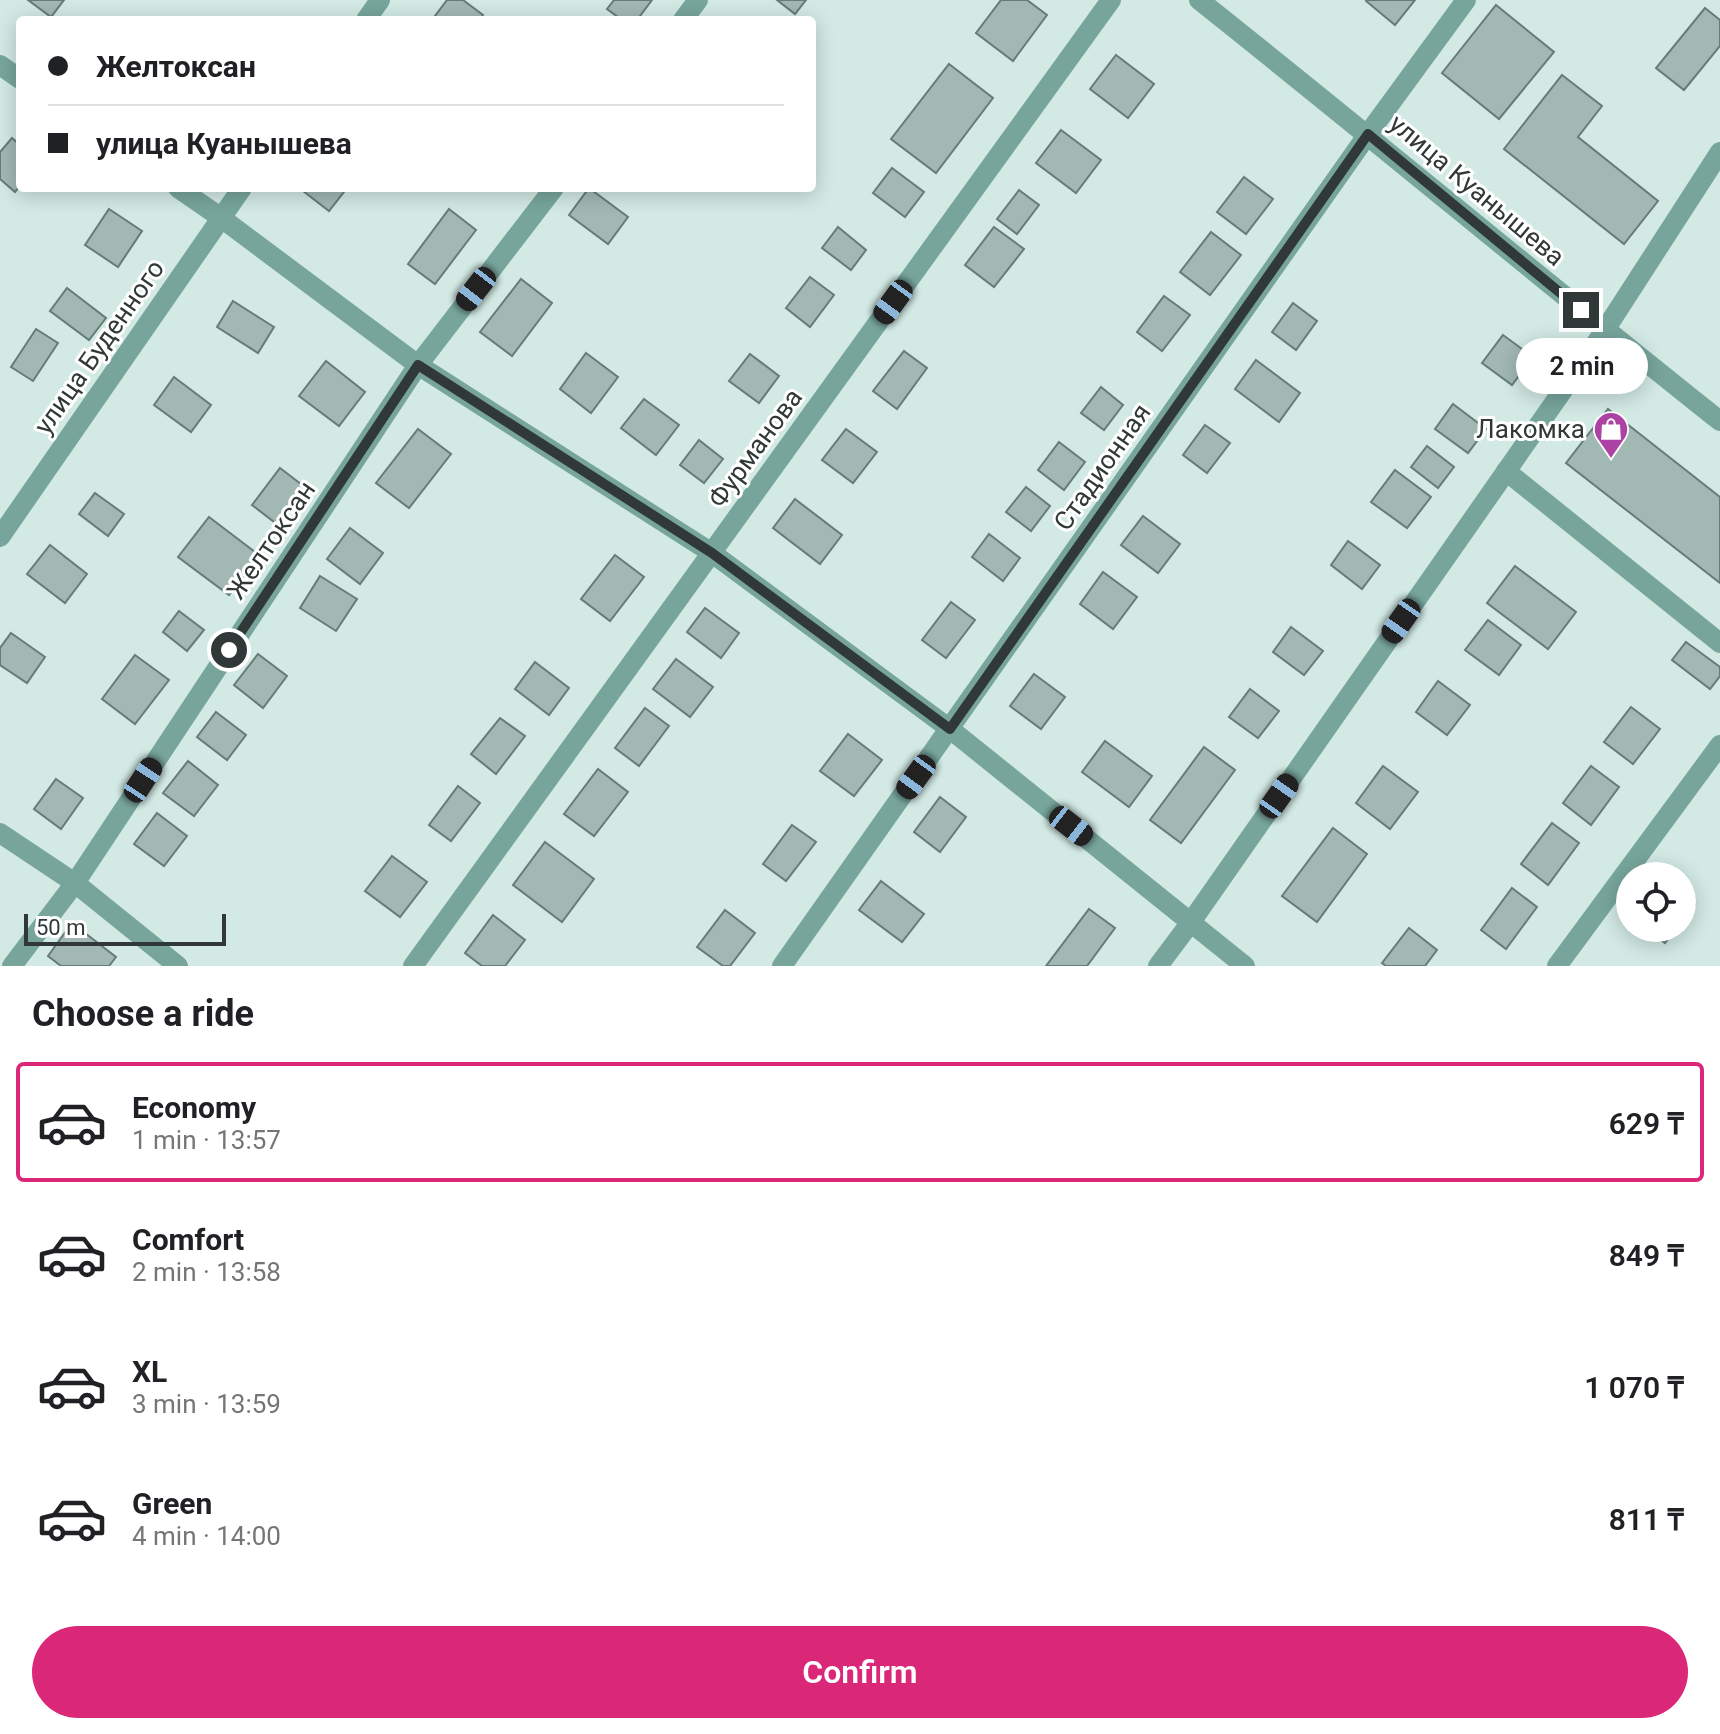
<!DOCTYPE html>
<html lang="en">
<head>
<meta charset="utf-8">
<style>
  :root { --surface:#fff; --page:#f2f2f2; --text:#202124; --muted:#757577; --line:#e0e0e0; --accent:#db2777 }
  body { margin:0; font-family:Roboto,sans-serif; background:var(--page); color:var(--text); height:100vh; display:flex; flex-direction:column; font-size:30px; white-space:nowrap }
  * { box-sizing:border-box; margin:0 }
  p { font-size:26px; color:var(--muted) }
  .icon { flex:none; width:44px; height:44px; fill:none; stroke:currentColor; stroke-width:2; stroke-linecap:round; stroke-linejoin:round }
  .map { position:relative; height:966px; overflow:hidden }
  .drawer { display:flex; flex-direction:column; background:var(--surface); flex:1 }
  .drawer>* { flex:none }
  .guide { position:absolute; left:16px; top:16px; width:800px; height:176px; border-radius:8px; box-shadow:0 4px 20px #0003; display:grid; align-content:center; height:176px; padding:0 32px; background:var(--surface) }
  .buttons { position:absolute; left:1616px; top:862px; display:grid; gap:16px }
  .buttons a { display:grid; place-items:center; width:80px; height:80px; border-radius:50%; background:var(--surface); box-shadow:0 4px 20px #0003; font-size:40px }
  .scale { position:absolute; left:24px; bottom:20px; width:202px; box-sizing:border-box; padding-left:8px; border:4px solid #303937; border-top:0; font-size:22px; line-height:28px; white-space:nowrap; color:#303937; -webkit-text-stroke:6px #fff; paint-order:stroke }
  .end { position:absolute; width:36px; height:36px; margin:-18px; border:10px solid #303937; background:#fff; box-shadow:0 0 0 4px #fff }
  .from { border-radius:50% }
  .bubble { position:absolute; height:56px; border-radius:28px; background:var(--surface); box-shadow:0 4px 20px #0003; font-size:26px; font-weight:600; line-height:56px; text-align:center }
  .car { position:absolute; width:24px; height:48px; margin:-24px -12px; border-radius:10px; box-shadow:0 0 6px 2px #0007; background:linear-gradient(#222 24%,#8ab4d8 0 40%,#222 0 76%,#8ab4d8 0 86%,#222 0) }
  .guide b { display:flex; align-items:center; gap:28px; height:76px; font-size:30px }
  .guide b+b { border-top:2px solid var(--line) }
  .guide i { width:20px; height:20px; background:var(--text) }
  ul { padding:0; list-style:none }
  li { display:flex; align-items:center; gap:24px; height:120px; margin:0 16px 12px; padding:0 16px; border:4px solid transparent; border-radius:8px }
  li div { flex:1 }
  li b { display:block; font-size:30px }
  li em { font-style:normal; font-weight:600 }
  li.on { border-color:var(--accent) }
  li>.icon { width:72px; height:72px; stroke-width:1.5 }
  h2 { padding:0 32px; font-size:36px; line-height:96px }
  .action { display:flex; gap:16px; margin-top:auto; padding:16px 32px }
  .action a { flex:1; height:92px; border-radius:48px; background:var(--accent); color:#fff; font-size:32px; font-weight:600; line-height:92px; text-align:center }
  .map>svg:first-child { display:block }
  .building { fill:#a1b8b3; stroke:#667c77; stroke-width:2 }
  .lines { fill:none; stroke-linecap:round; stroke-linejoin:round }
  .minor { stroke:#77a59c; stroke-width:20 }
  .route { stroke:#303937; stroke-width:10 }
  .labels { text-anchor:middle; stroke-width:6; stroke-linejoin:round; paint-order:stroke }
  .street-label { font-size:26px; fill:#303937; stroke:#fff }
  .poi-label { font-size:26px; fill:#303937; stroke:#fff; text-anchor:end }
</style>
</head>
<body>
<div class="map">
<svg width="1720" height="966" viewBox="0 0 1720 966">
  <rect width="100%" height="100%" fill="#d2e9e4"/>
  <g class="building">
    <path d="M28,0h36l-13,17z"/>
    <path d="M447,0h16l20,15 -3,5h-48z"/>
    <path d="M614,0h38l-15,20h-15l-15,-11z"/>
    <path d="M777,0h29l-11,14z"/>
    <path d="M1001,0h26l20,15 -34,46 -37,-28z"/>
    <path d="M1367,0h48l-20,25 -29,-24z"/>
    <path d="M1496,5l58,47 -55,67 -57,-46z"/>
    <path d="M1705,8l15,12v26l-36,44 -28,-22z"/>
    <path d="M1116,55l38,29 -26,34 -38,-29z"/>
    <path d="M949,64l44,34 -57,75 -45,-34z"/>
    <path d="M1562,75l40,31 -24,31 80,64 -34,43 -120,-95z"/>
    <path d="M1061,130l40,30 -25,33 -40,-30z"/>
    <path d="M12,138l8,7v41l-5,6 -15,-13v-27z"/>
    <path d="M892,168l32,24 -19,25 -32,-24z"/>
    <path d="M1244,177l29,22 -27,35 -29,-22z"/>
    <path d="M306,188h41l-18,23 -26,-20z"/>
    <path d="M589,188l39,29 -20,27 -39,-29z"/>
    <path d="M1019,190l20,15 -22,29 -20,-15z"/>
    <path d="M109,209l33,22 -24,36 -33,-22z"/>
    <path d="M449,209l27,21 -41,54 -27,-20z"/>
    <path d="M838,227l28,23 -15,20 -29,-22z"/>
    <path d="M994,227l30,22 -30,38 -29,-22z"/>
    <path d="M1211,232l30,23 -31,40 -30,-23z"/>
    <path d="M810,277l24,18 -24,32 -24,-19z"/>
    <path d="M521,279l31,24 -40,53 -32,-24z"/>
    <path d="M67,288l39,30 -17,22 -39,-29z"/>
    <path d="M1164,296l26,19 -28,36 -25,-19z"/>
    <path d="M233,301l41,26 -16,26 -41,-26z"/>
    <path d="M1293,303l24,18 -21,29 -24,-18z"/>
    <path d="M36,329l22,14 -25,38 -22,-14z"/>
    <path d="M1503,335l30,22 -21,28 -30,-22z"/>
    <path d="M904,351l23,17 -30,41 -24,-18z"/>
    <path d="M586,353l32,24 -27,36 -31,-24z"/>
    <path d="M750,354l29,22 -20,27 -30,-22z"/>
    <path d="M1256,360l44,33 -21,29 -44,-33z"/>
    <path d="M326,361l39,31 -26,34 -40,-30z"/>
    <path d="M174,377l37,28 -20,27 -37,-27z"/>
    <path d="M1101,387l22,18 -19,25 -23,-17z"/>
    <path d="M644,399l35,26 -23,30 -35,-27z"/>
    <path d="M1453,404l33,25 -18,24 -33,-24z"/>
    <path d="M1608,409l112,88v86l-154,-120z"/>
    <path d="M1205,425l25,18 -23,30 -24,-18z"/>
    <path d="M418,429l33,25 -42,54 -33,-25z"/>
    <path d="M846,429l31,23 -24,31 -31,-23z"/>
    <path d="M699,440l24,19 -19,24 -24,-18z"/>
    <path d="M1059,442l26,20 -21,28 -26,-20z"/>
    <path d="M1427,446l27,21 -16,21 -27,-21z"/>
    <path d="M280,468l26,20 -28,37 -26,-20z"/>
    <path d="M1395,470l36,27 -24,31 -36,-26z"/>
    <path d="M1026,487l24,19 -19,25 -25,-19z"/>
    <path d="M95,493l29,21 -16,22 -29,-22z"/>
    <path d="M795,499l47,36 -22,29 -47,-36z"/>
    <path d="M1143,516l37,28 -22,29 -37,-28z"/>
    <path d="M209,517l50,38 -30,40 -51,-38z"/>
    <path d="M350,528l33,25 -23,31 -33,-25z"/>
    <path d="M989,534l31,24 -17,23 -31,-24z"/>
    <path d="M1348,541l32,24 -18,24 -31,-24z"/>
    <path d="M50,545l37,29 -22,29 -38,-29z"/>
    <path d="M615,555l29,22 -34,44 -29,-22z"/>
    <path d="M1515,566l61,46 -28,37 -61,-46z"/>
    <path d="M1103,572l34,25 -24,32 -33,-25z"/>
    <path d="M320,576l37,23 -21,32 -36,-23z"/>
    <path d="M951,602l24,18 -29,38 -24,-18z"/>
    <path d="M705,608l34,25 -18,25 -34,-26z"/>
    <path d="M179,611l25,19 -17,21 -24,-19z"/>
    <path d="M1488,620l33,25 -22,30 -34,-25z"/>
    <path d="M1291,627l32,24 -19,24 -31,-23z"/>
    <path d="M11,633l34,24 -18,26 -27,-18v-17z"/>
    <path d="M1686,642l34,25v9l-10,13 -38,-29z"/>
    <path d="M258,654l29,22 -24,32 -29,-23z"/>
    <path d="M135,655l34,25 -34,44 -33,-25z"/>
    <path d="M676,659l37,28 -23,30 -37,-28z"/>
    <path d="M535,662l34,26 -20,27 -34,-26z"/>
    <path d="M1034,674l31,23 -24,32 -31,-23z"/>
    <path d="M1438,681l32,24 -23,30 -31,-23z"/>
    <path d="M1250,689l29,22 -21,27 -29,-21z"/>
    <path d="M1631,707l29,22 -27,35 -29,-22z"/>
    <path d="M645,708l24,18 -30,40 -24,-18z"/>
    <path d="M216,712l30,23 -19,25 -30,-23z"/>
    <path d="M500,718l25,18 -29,38 -25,-20z"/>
    <path d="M848,734l34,26 -28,36 -34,-25z"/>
    <path d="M1105,741l47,35 -23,31 -47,-35z"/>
    <path d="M1204,747l31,23 -54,73 -31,-23z"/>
    <path d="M188,761l30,24 -24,31 -31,-23z"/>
    <path d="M1383,766l35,26 -28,37 -34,-26z"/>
    <path d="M1591,766l28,21 -28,38 -28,-22z"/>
    <path d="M598,769l30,23 -34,44 -30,-22z"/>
    <path d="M56,779l27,19 -22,31 -27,-20z"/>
    <path d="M458,786l22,17 -29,38 -22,-16z"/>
    <path d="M940,797l26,20 -26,35 -26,-20z"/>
    <path d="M157,813l30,23 -23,30 -30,-22z"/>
    <path d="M1552,823l27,20 -31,42 -27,-21z"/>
    <path d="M792,825l24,17 -30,39 -23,-17z"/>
    <path d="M1333,828l34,26 -50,68 -35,-26z"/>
    <path d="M545,842l49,37 -32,43 -49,-37z"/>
    <path d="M392,856l35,26 -27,35 -35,-26z"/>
    <path d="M881,881l43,33 -22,28 -43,-32z"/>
    <path d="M1512,888l25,19 -31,42 -25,-19z"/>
    <path d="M1682,894l13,10 -13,17z"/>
    <path d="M1089,909l26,19 -28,38h-41z"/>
    <path d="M725,910l30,23 -25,33h-7l-26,-19z"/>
    <path d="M493,915l32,25 -20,26h-23l-17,-13z"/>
    <path d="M72,923l44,34 -7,9h-48l-13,-10z"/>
    <path d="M1409,928l28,22 -12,16h-39l-4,-3z"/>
    <path d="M1645,928h31l-11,15z"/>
  </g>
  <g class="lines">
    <g class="minor">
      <path d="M1199,0c175,139 346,282 521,421"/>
      <path d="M366,20l14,-20"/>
      <path d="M683,20l15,-20"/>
      <path d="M0,65l20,14"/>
      <path d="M178,188l42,29 198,148 294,188 238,176 295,237"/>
      <path d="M1506,471l214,172"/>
      <path d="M0,537l242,-349"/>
      <path d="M0,833l75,50 103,83"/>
      <path d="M12,966l63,-83 343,-518 136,-177"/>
      <path d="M413,966l698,-966"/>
      <path d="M782,966l586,-832 98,-134"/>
      <path d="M1158,966l33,-44 414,-592 115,-178"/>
      <path d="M1557,966l163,-221"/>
    </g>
  </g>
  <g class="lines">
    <path class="route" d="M229,650l189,-285 294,188 238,176 418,-595 213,176"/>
  </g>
  <defs>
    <g id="shop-pin" transform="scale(1.8)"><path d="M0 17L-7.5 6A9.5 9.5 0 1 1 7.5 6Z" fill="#ac43a4" stroke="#fff"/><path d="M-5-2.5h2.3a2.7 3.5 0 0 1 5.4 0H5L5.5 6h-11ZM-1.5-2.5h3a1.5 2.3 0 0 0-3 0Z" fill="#fff"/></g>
  </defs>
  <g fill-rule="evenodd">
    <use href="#shop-pin" x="1611" y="429"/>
  </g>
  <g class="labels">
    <g class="street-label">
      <text transform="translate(1477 190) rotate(40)" y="9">улица Куанышева</text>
      <text transform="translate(99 347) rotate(-55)" y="9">улица Буденного</text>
      <text transform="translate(755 448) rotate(-54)" y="9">Фурманова</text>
      <text transform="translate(1102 467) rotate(-55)" y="9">Стадионная</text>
      <text transform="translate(271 540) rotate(-56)" y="9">Желтоксан</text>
    </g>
    <g class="poi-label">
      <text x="1585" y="438">Лакомка</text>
    </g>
  </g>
</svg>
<div class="buttons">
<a><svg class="icon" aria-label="locate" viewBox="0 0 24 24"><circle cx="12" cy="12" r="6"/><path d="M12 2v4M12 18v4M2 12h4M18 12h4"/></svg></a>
</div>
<div class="scale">50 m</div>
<i class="end from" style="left:229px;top:650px"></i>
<i class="end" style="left:1581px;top:310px"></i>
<div class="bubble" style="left:1516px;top:338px;width:132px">2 min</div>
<i class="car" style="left:476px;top:289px;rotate:218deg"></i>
<i class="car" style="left:893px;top:302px;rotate:216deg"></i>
<i class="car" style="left:1401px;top:621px;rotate:215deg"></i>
<i class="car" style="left:916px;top:777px;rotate:216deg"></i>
<i class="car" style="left:143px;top:780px;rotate:33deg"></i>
<i class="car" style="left:1279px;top:796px;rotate:35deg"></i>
<i class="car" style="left:1071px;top:826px;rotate:128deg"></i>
<div class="guide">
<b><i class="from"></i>Желтоксан</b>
<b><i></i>улица Куанышева</b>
</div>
</div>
<section class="drawer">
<h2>Choose a ride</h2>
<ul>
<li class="on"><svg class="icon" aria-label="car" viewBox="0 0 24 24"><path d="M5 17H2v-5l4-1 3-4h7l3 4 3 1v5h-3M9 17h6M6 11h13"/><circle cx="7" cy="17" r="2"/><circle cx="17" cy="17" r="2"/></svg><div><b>Economy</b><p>1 min · 13:57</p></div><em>629 ₸</em></li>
<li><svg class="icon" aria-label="car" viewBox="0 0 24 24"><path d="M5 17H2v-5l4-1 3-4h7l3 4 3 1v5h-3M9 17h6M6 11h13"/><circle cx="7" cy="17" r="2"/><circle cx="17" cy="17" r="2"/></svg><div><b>Comfort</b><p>2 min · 13:58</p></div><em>849 ₸</em></li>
<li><svg class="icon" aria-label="car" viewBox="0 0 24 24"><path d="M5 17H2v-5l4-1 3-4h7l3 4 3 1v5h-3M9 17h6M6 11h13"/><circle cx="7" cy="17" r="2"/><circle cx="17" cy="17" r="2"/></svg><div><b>XL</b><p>3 min · 13:59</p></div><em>1 070 ₸</em></li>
<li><svg class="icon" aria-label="car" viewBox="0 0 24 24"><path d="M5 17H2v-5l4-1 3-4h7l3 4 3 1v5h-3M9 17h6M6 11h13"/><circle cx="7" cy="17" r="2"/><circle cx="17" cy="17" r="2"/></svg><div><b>Green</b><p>4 min · 14:00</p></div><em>811 ₸</em></li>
</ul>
<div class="action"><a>Confirm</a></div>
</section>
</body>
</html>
